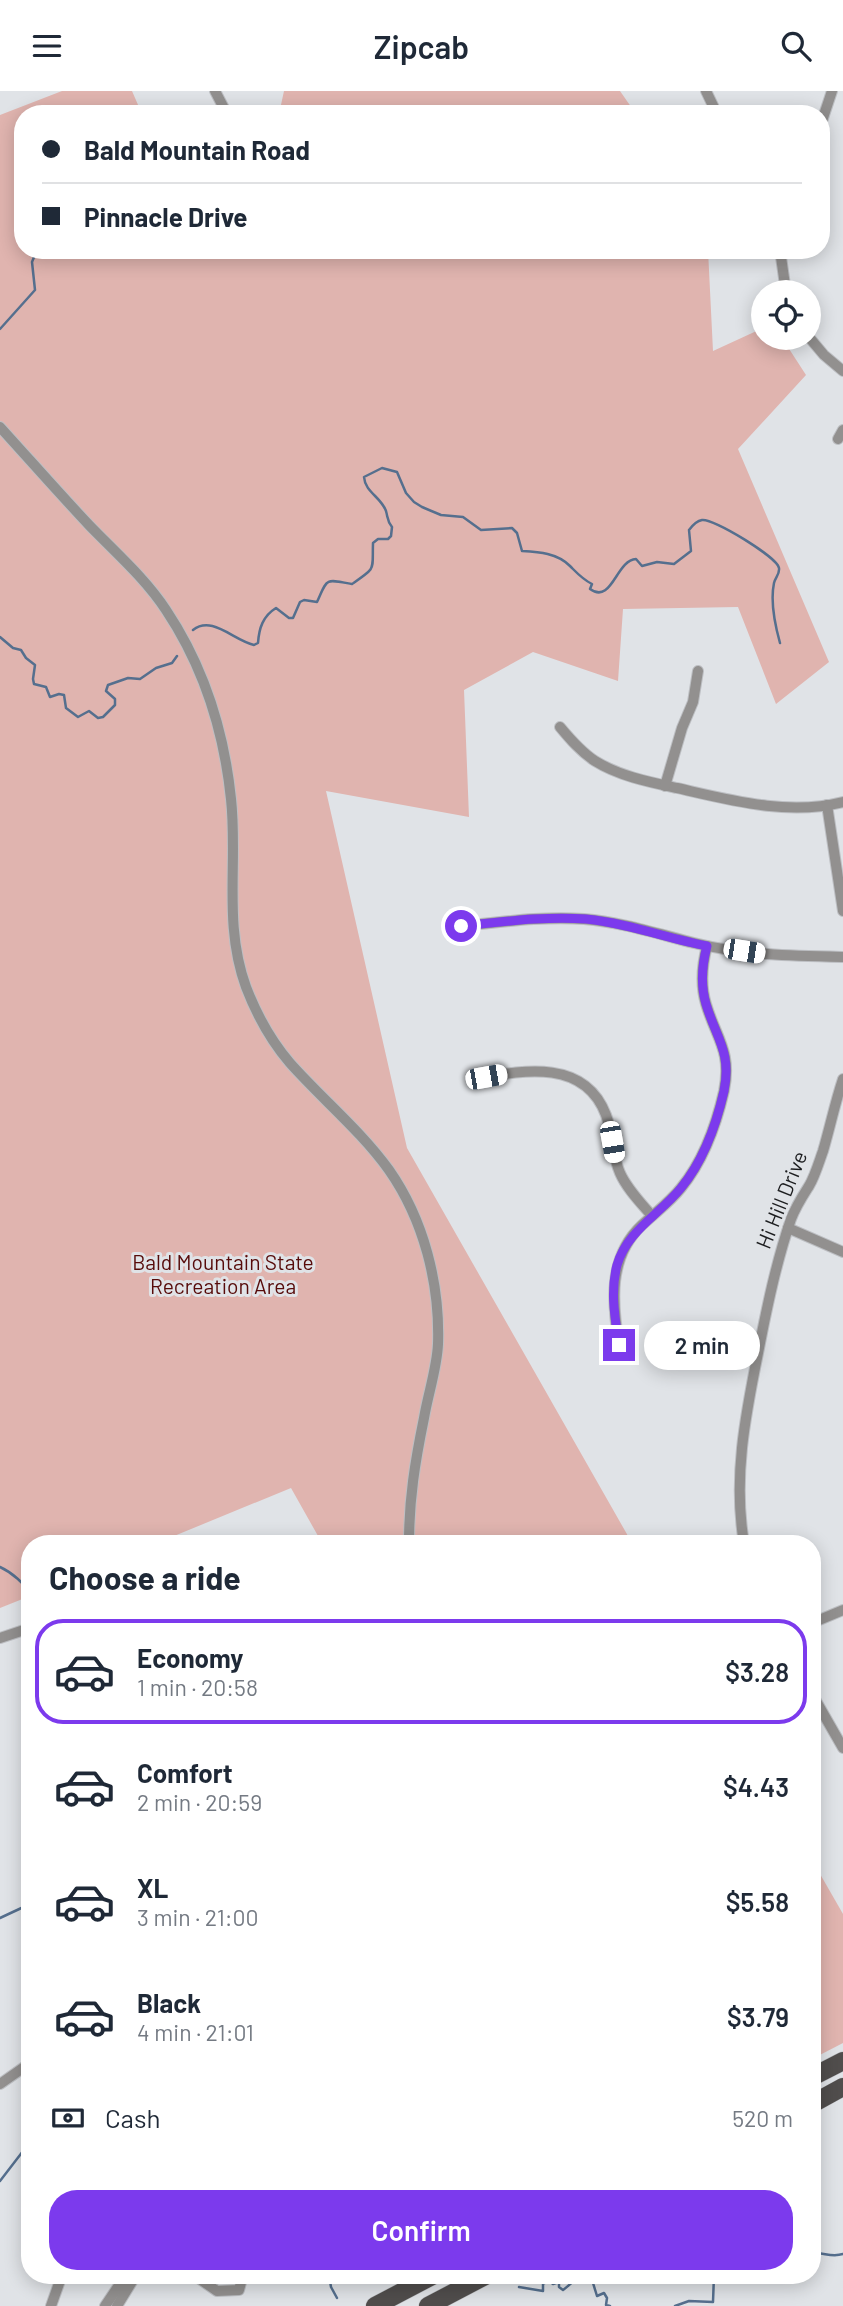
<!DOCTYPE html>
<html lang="en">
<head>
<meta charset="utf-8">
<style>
  :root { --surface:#fff; --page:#f2f2f3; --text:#1f2937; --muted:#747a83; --line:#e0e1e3; --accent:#7c3aed }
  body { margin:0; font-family:Barlow,sans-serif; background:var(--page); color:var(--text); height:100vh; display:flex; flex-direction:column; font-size:26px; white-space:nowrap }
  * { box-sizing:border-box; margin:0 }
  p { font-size:23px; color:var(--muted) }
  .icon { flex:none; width:38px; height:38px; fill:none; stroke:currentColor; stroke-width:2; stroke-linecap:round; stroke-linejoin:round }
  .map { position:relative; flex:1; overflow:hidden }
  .drawer { position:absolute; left:21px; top:1444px; width:800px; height:749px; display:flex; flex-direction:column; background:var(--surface); border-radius:28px; box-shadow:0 4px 18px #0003 }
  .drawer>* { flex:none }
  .banner { position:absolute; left:14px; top:14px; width:816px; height:154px; border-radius:28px; box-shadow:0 4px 18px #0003; display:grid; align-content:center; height:154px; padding:0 28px; background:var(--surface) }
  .fabs { position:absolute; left:751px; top:189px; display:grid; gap:14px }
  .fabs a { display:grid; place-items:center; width:70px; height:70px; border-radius:50%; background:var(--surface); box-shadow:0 4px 18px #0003; font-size:35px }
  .end { position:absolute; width:32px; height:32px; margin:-16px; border:9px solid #7c3aed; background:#fff; box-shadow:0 0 0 4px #fff }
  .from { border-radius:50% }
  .bubble { position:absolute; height:49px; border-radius:24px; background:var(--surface); box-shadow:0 4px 18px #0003; font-size:23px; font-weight:600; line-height:49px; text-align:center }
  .car { position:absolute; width:21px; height:42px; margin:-21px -10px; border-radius:9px; box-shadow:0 0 5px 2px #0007; background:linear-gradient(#fff 24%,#345 0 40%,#fff 0 76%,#345 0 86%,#fff 0) }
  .banner b { display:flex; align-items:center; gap:24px; height:66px; font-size:26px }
  .banner b+b { border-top:2px solid var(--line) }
  .banner i { width:18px; height:18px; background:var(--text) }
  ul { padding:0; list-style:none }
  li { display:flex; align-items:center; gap:21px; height:105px; margin:0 14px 10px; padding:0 14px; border:4px solid transparent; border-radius:28px }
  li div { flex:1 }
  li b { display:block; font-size:26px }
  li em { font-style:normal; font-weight:600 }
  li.on { border-color:var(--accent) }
  li>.icon { width:63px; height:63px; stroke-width:1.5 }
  h2 { padding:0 28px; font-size:32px; line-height:84px }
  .pay { display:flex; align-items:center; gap:18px; height:77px; padding:0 28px; font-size:26px }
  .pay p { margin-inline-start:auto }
  .primary-button { display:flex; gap:14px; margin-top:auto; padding:14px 28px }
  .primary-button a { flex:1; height:80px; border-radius:28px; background:var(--accent); color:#fff; font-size:28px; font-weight:600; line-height:80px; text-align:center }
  header { display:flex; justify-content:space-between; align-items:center; height:91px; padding:0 28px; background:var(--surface); font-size:32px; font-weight:600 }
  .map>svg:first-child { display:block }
  .green { fill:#e0b4af }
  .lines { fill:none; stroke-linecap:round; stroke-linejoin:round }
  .stream { stroke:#556f8e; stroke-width:2.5 }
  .minor-casing { stroke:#bdbfc3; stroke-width:12 }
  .primary-casing { stroke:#bdbfc3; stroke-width:19 }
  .minor { stroke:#92908f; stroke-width:10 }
  .primary { stroke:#504d4c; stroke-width:18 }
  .route { stroke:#7c3aed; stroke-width:9 }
  .labels { text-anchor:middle; stroke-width:6; stroke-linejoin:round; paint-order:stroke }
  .street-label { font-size:21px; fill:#1c1d1f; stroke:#e0e3e7 }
  .park-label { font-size:21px; fill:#570b0a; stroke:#e0e3e7 }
</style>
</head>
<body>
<header><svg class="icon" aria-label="menu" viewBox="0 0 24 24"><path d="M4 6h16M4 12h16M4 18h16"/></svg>Zipcab<svg class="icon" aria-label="search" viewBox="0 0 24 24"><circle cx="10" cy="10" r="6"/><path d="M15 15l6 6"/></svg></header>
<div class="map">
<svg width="843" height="2215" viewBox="0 0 843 2215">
  <rect width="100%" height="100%" fill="#e0e3e7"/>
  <g class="green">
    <path d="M62,0h70l10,23h-119v136h685l5,101 50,-23v10h19l24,37 -68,74 91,213 -53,42 -38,-97 -115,2 -5,72 -85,-29 -69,38 5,127 -143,-26 81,357 225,395h-310l-31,-55 -134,55h-127v53l-30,12v-1493z"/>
    <path d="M284,0h336l16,23h-357z"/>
    <path d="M812,1769l31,54v129l-31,16z"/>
  </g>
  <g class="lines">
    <g class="stream">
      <path d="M0,238l35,-39 -3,-28 5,-12"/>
      <path d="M193,539c19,-15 40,10 61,15l4,-2c1,-15 5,-27 18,-35l13,10h4l7,-16 4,-2 13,2c11,-24 7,-23 35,-18 25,-17 20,-13 21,-41l5,-4h10l3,-3 1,-9c-5,-6 -4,-9 -6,-16 -5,-14 -21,-19 -22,-34l18,-9 15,4 9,21 8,9 8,5 19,8 22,2 18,13 31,-2 5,5 5,18c17,1 35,2 48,15 7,7 12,13 22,18l-2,5c22,16 26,-29 46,-30l6,7 15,-4 17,2 17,-13 -2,-21c3,-4 7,-9 13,-10 11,-2 75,37 77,48 1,6 -4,10 -5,15 -4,19 1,42 6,60"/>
      <path d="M0,546l13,11 8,2 5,8 9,7 -2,14 1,5 12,3 4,10 9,-3 5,1 2,13 12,9 11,-6 9,7 5,-1 12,-12v-6l-9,-8 2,-6 20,-7 12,1 16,-11 16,-5 5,-7"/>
      <path d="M0,1476c11,5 26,17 30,28"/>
      <path d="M30,1625l-4,19 4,4"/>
      <path d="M30,1711l-3,5 3,8"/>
      <path d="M30,1778v4"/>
      <path d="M0,1827l30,-14"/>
      <path d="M0,2090l30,-39"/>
      <path d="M812,2162c12,-1 19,5 31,1"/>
      <path d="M329,2184l2,12 6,11"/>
      <path d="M742,2184l8,5 9,-1 6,-4"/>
      <path d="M519,2196l24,4v-7l6,-3 4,3 6,-2v5l4,3c12,-9 16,-18 32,-12l-2,5 4,13 7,-3 3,5 -1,7 4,1"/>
      <path d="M675,2215l14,-5 24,1 1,-27"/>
    </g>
    <g class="minor-casing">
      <g id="minor">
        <path d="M215,0l12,23"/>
        <path d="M706,0l11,23"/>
        <path d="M821,33l11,-33"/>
        <path d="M780,159l6,42"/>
        <path d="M808,245l16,19 19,16"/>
        <path d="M0,336c30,33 59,66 89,98 26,27 56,53 77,85 38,57 58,121 65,189 7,63 -8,125 15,188 10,26 26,55 44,76 32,36 71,68 99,107 35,50 51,114 49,174 -1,24 -10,50 -14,74 -9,44 -15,81 -15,125"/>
        <path d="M838,348l5,-9"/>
        <path d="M560,636c10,12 21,25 35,34 24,15 54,21 82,27 53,12 111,28 166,14"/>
        <path d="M665,695l17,-58 11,-26 5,-31"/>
        <path d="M827,714l16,106"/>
        <path d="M461,835c41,-4 82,-10 123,-7 37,3 74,15 110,24 48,12 100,13 149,14"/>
        <path d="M474,988c46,-8 110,-22 132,36 7,19 6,40 14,58 7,16 21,30 32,43"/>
        <path d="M788,1137l55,24"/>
        <path d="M619,1254c-7,-43 -11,-88 23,-120 14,-13 28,-23 39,-37 23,-28 35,-62 43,-97 8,-40 -8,-53 -18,-87 -6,-20 -4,-39 1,-58"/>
        <path d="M744,1452c-11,-64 1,-126 14,-190 9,-46 18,-90 33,-134 5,-13 11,-22 18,-33 6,-10 10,-24 14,-35 7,-24 12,-48 20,-72"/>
        <path d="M812,1532l31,-13"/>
        <path d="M0,1547l30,-10"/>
        <path d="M812,1603l31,54"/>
        <path d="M0,1993l30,-21"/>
        <path d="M194,2184l23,16 22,-1 4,-15"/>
        <path d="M51,2215l11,-31"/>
        <path d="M105,2215l21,-31"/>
        <path d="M117,2215l19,-31"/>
      </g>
    </g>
    <g class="primary-casing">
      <g id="primary">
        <path d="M812,1986l31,-16"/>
        <path d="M812,2013l31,-17"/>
        <path d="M375,2215l59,-31"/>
        <path d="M428,2215l59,-31"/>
      </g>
    </g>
    <use href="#minor" class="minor"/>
    <use href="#primary" class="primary"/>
  </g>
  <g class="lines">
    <path class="route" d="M461,835c41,-4 83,-10 125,-7 41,4 80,19 121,27 -5,19 -7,38 -1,58 10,34 26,48 18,87 -8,35 -20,69 -43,97 -21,26 -54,43 -64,77 -7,27 -2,53 2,80"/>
  </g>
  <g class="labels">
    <g class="street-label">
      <text transform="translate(782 1109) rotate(-68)" y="7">Hi Hill Drive</text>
    </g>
    <g class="park-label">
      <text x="223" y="1179">Bald Mountain State<tspan x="223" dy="24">Recreation Area</tspan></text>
    </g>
  </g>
</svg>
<div class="fabs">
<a><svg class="icon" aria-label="locate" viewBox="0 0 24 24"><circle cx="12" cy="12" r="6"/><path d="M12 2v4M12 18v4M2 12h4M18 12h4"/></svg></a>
</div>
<i class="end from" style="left:461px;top:835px"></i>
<i class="end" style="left:619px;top:1254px"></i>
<div class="bubble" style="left:644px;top:1230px;width:116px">2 min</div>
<i class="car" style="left:744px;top:860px;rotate:99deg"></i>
<i class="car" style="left:486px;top:986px;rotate:80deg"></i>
<i class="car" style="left:612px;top:1051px;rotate:170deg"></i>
<div class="banner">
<b><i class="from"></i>Bald Mountain Road</b>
<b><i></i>Pinnacle Drive</b>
</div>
<section class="drawer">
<h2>Choose a ride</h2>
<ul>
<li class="on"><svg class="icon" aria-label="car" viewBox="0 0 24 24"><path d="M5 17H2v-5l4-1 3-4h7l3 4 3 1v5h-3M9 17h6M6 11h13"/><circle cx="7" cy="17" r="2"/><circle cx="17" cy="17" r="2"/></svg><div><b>Economy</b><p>1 min · 20:58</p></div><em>$3.28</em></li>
<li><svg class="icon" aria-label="car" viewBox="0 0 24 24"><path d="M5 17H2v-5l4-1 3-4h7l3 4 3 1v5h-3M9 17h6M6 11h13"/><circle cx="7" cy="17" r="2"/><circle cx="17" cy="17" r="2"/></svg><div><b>Comfort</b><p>2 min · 20:59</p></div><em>$4.43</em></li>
<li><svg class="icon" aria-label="car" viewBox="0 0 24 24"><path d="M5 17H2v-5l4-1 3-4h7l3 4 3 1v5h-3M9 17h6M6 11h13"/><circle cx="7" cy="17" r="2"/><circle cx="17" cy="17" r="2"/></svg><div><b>XL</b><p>3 min · 21:00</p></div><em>$5.58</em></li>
<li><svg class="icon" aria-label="car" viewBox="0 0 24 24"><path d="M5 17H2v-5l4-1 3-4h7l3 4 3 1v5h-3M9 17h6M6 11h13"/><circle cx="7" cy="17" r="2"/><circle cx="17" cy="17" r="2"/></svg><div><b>Black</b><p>4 min · 21:01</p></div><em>$3.79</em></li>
</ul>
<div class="pay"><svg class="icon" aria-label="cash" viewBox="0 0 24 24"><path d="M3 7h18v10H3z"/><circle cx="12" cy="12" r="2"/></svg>Cash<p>520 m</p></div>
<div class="primary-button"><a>Confirm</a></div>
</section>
</div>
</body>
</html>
